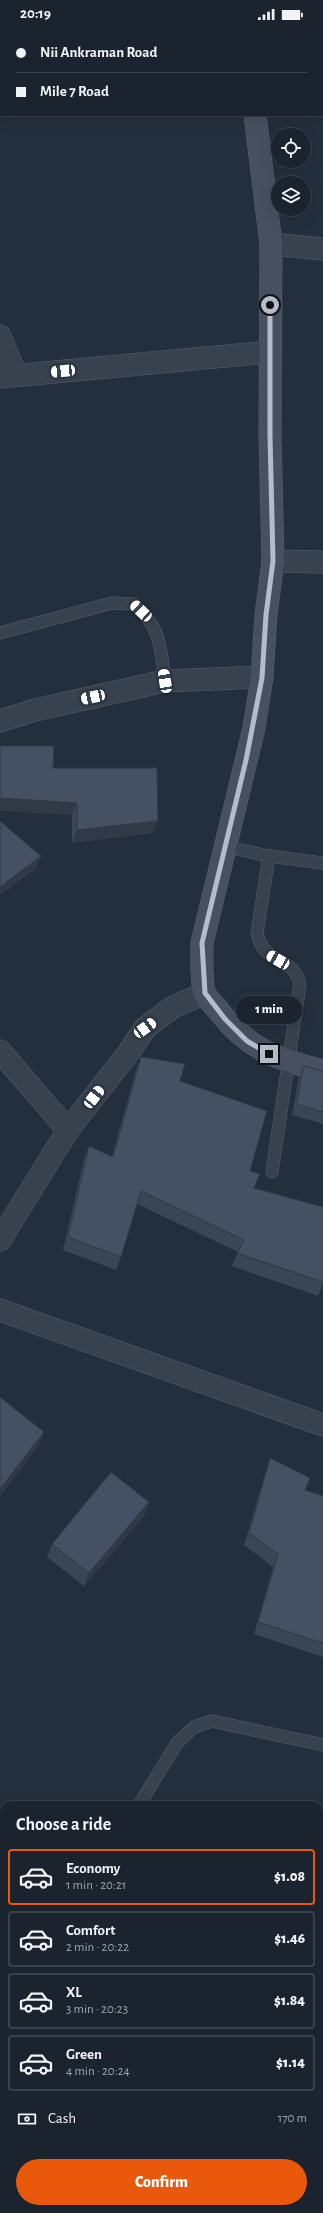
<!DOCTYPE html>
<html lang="en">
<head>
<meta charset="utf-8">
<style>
  :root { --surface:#1b232e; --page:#282f3a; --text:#f1f3f6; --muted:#a0a4aa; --line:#39404a; --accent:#ea580c }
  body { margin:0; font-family:"Alegreya Sans",sans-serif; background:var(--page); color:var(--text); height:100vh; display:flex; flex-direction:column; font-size:15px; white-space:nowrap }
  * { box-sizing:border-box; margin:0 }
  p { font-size:13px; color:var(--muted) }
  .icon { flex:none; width:22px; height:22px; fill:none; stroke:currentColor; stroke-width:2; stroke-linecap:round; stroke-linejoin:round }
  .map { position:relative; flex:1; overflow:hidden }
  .drawer { position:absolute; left:0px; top:1773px; width:323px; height:412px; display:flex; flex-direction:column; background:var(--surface); border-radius:12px 12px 0 0; box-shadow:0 4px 16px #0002,0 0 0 1px var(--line) }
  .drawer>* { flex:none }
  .hud { position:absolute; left:0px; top:0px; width:323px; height:88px; box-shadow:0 4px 16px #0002,0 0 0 1px var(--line); display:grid; align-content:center; height:88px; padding:0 16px; background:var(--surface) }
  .fabs { position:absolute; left:271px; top:100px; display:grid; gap:8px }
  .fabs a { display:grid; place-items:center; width:40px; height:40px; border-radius:50%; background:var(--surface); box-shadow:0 4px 16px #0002,0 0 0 1px var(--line); font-size:20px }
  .end { position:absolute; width:18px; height:18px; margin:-9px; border:5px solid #b4bcc9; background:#111; box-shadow:0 0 0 2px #111 }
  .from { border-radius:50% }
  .bubble { position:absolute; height:28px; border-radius:14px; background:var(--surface); box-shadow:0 4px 16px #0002,0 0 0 1px var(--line); font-size:13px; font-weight:800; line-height:28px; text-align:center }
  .car { position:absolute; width:12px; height:24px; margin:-12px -6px; border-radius:5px; box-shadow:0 0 3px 1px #0007; background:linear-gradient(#fff 24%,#345 0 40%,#fff 0 76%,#345 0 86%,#fff 0) }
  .hud b { display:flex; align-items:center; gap:14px; height:38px; font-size:15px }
  .hud b+b { border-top:1px solid var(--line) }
  .hud i { width:10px; height:10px; background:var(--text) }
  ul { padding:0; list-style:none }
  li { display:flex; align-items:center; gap:12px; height:56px; margin:0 8px 6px; padding:0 8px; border:2px solid var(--line); border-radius:4px }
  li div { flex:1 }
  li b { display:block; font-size:15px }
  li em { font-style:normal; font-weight:800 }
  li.selected { border-color:var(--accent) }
  li>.icon { width:36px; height:36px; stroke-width:1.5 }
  h2 { padding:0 16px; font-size:18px; line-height:48px }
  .pay { display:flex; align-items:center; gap:10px; height:44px; padding:0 16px; font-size:15px }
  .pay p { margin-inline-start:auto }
  .button { display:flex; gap:8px; margin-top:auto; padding:8px 16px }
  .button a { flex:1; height:46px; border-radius:24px; background:var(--accent); color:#fff; font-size:16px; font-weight:800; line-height:46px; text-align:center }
  .status { display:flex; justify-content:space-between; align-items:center; height:28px; padding:0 20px; background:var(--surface); direction:ltr }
  .status svg { height:11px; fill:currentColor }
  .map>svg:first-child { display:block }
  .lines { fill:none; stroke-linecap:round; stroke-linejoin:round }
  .lane-casing { stroke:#565f6c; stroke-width:13 }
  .street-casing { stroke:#565f6c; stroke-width:23 }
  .secondary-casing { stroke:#565f6c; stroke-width:23 }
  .lane { stroke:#38414e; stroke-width:12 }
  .street { stroke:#38414e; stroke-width:22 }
  .secondary { stroke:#465061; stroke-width:22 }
  .wall { fill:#3b4654 }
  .shaded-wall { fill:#303945 }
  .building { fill:#455162; stroke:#303945 }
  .route { stroke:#b4bcc9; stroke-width:5 }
</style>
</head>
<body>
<div class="status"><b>20:19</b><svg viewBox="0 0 49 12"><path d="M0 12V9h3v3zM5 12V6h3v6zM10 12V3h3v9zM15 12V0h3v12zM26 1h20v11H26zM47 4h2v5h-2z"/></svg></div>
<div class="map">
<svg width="323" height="2185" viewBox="0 0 323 2185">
  <rect width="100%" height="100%" fill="#242f3e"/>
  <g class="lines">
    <g class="lane-casing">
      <g id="lane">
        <path d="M0,605l112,-30 22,1c28,25 26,42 31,77"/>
        <path d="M227,819l42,9 54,7"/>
        <path d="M269,828l-12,77c6,32 36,22 43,51l-28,188"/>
        <path d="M139,1777l38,-62 17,-16 18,-6 111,24"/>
      </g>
    </g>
    <g class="street-casing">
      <g id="street">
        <path d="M302,1l1,-1"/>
        <path d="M322,75h1"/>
        <path d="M271,216l52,5"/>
        <path d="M0,308l16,39"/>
        <path d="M0,349l270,-25"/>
        <path d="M273,533l50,1"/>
        <path d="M0,693l35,-11 130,-29 97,-4"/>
        <path d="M0,1023l68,79"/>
        <path d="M0,1212l68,-110 61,-78 16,-24 28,-21 32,-14"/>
        <path d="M0,1282l323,115"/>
        <path d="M319,1812l4,-7"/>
        <path d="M16,2185l4,-4"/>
      </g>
    </g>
    <g class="secondary-casing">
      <g id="secondary">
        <path d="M239,0v1"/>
        <path d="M255,87l16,129 -1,192 3,125 -7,54 -4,62 -8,51 -52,215c0,15 -1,33 2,49 2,6 11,14 15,19 30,39 58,48 104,60"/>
      </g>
    </g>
    <use href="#lane" class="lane"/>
    <use href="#street" class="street"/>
    <use href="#secondary" class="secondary"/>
  </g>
  <g class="wall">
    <path d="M53,740l100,65 -81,10v-28z"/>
    <path d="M141,1029l39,24 70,90 5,17 68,19v76l-5,13 -86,-30 6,-14 -101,-48 -16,53 -5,13 -53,-20 21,-91 5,-13 23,10 24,-86z"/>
    <path d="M303,1038l20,5v53l-31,-9 7,-38z"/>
    <path d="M270,1430l35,32 18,6v161l-69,-23 19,-67 -29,-22 22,-74z"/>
    <path d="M149,1474l-5,14 -60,70 -37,-29 5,-13z"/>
  </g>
  <g class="shaded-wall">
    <path d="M0,770l77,5 -5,12 -72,-4z"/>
    <path d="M158,793l-5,12 -81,10 5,-13z"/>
    <path d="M41,828l-4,12 -37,27v-8z"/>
    <path d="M44,1404l-5,13 -39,52v-8z"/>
    <path d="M149,1474l-5,14 -60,70 5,-13z"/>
  </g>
  <g class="building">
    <path d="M0,718h54l-1,22h104l1,53 -81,9v-27l-77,-5z"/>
    <path d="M0,793l41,35 -41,31z"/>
    <path d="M141,1029l44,7 -5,17 87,30 -17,60 10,3 -6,14 69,19v75l-86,-29 7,-13 -103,-49 -20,66 -53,-20 21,-91 24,11z"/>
    <path d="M303,1038l20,5v41l-26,-8z"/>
    <path d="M0,1369l44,35 -44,57z"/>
    <path d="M270,1430l40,20 -5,12 18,6v147l-65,-21 20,-68 -29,-21z"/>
    <path d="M111,1444l38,30 -60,71 -37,-29z"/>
  </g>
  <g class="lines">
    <path class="route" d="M269,1026l-22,-13 -22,-22 -20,-26 -3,-50 44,-183 16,-82 4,-63 7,-54 -3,-125v-131"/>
  </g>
</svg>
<div class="fabs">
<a><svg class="icon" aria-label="locate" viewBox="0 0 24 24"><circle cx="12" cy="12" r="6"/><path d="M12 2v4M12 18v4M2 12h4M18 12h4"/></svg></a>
<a><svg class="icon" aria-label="layers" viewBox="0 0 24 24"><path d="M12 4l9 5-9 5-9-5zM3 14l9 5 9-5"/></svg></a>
</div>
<i class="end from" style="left:270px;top:277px"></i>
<i class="end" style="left:269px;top:1026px"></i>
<div class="bubble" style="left:236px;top:968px;width:66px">1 min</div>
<i class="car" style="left:63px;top:343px;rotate:265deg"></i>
<i class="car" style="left:141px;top:583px;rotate:313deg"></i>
<i class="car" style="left:165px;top:653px;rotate:351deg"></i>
<i class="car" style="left:93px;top:669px;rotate:258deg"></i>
<i class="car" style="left:278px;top:932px;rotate:300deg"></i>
<i class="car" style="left:145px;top:1000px;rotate:54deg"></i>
<i class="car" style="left:94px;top:1069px;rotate:38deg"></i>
<div class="hud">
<b><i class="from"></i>Nii Ankraman Road</b>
<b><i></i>Mile 7 Road</b>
</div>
<section class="drawer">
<h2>Choose a ride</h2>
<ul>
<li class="selected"><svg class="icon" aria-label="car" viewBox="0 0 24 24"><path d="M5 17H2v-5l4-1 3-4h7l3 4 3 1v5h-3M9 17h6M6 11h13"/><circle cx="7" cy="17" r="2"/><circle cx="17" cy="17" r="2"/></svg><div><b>Economy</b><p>1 min · 20:21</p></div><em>$1.08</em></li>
<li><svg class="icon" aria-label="car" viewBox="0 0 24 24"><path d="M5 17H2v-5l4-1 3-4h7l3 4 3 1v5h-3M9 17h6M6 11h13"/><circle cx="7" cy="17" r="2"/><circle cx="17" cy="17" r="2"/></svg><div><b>Comfort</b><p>2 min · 20:22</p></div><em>$1.46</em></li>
<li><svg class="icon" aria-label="car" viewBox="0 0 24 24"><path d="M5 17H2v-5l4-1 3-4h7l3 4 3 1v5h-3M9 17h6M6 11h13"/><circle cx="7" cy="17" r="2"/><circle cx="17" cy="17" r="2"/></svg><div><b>XL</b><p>3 min · 20:23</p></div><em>$1.84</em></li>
<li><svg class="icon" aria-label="car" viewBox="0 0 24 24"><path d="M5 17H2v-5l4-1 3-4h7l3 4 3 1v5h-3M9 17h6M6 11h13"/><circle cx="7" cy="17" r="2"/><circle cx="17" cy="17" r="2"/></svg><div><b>Green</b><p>4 min · 20:24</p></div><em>$1.14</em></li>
</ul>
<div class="pay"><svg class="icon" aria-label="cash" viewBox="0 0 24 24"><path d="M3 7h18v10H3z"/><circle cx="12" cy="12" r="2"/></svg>Cash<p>170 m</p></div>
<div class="button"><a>Confirm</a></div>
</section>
</div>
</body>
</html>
